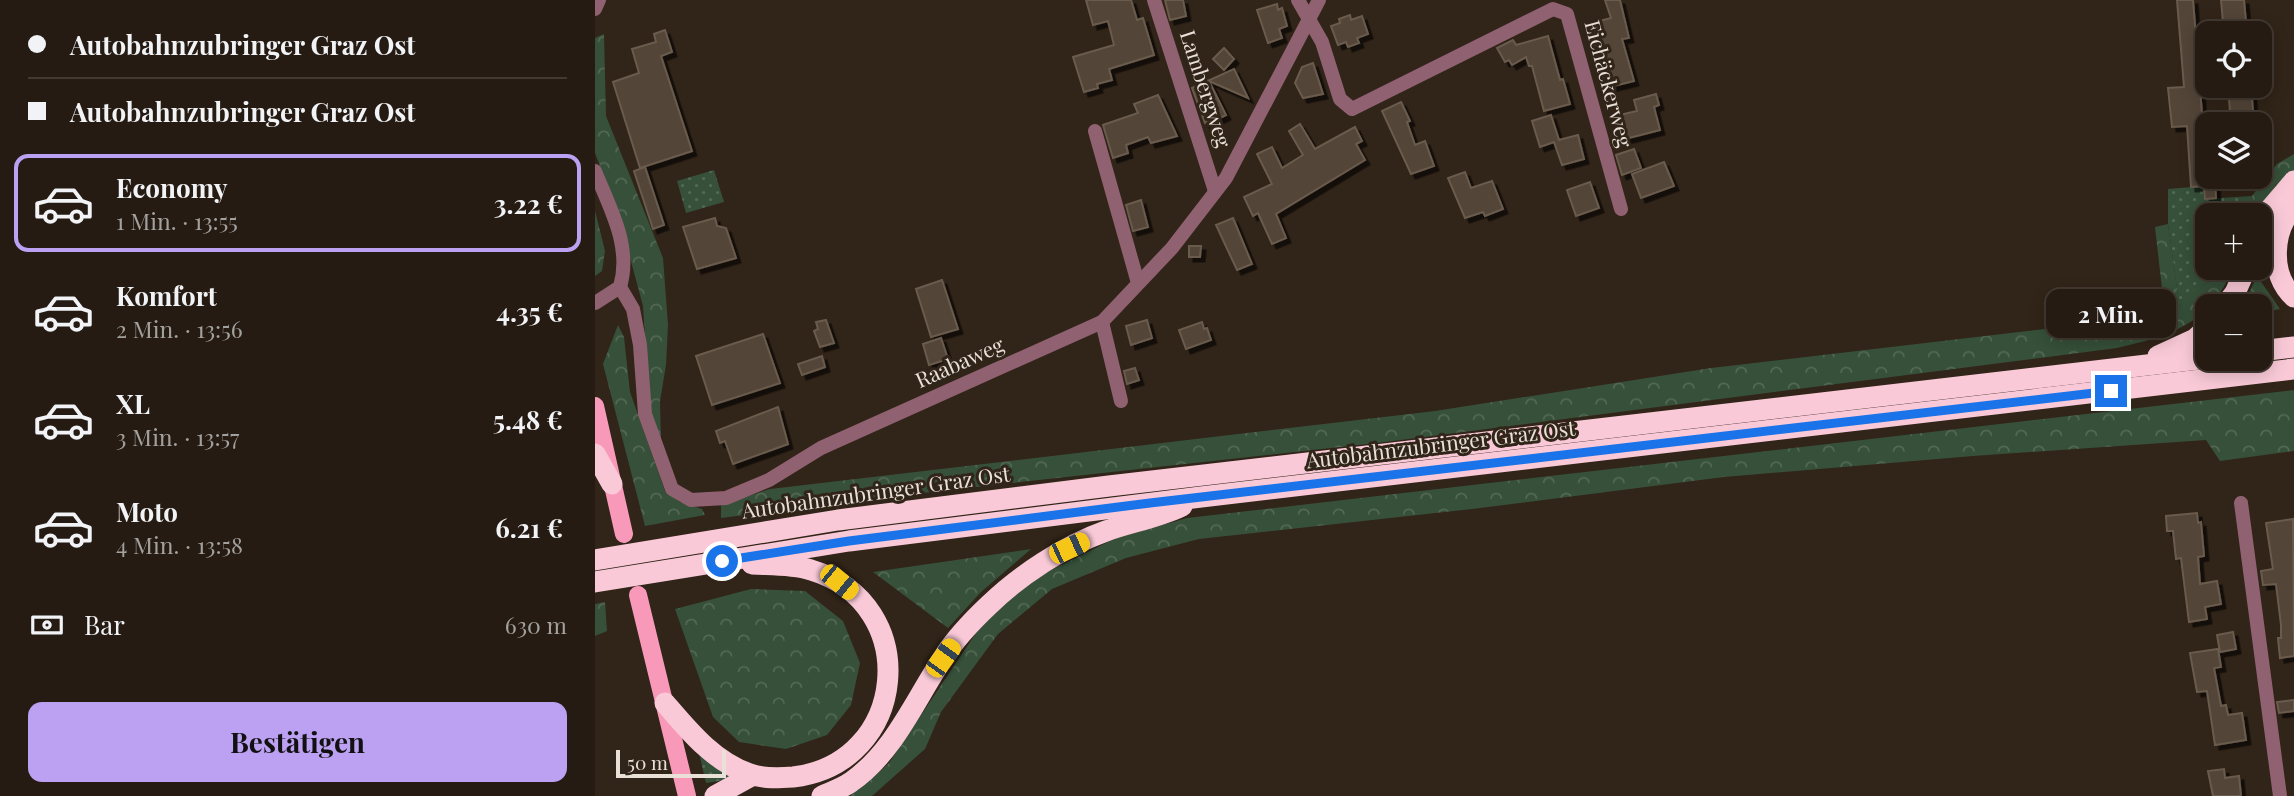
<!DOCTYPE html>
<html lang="de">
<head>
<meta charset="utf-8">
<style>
  :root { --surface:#251b12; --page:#2d241b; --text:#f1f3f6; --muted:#a3a19f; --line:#423932; --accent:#bca0f2 }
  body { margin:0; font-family:"Playfair Display",serif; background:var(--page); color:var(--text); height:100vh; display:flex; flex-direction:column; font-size:26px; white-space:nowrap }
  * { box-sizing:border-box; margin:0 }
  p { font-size:23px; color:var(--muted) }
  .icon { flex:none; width:38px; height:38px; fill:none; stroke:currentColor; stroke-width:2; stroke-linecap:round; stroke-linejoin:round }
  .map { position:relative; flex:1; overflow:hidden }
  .details { display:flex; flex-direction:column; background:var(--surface); width:595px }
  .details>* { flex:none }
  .guide { display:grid; align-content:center; height:154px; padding:0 28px; background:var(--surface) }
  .tools { position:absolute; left:1600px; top:21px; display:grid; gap:14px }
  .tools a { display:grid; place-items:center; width:77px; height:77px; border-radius:14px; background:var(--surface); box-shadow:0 4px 18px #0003,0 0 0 2px var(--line); font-size:35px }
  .scale { position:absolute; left:21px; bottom:18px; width:110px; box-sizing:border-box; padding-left:7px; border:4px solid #e9e0d8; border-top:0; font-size:19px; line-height:24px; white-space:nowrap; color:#e9e0d8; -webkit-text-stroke:5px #312418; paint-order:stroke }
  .end { position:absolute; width:32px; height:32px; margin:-16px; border:9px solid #1a73e8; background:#fff; box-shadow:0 0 0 4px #fff }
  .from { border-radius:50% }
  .bubble { position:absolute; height:49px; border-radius:14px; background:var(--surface); box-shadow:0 4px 18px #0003,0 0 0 2px var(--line); font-size:23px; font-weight:700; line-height:49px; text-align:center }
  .car { position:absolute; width:21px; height:42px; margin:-21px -10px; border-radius:9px; box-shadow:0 0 5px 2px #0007; background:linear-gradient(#f5c518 24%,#345 0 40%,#f5c518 0 76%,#345 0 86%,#f5c518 0) }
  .guide b { display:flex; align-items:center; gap:24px; height:66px; font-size:26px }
  .guide b+b { border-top:2px solid var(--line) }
  .guide i { width:18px; height:18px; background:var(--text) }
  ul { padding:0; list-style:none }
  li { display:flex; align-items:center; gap:21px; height:98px; margin:0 14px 10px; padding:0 14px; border:4px solid transparent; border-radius:14px }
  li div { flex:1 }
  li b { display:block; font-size:26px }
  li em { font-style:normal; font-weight:700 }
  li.selected { border-color:var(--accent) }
  li>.icon { width:63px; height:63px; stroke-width:1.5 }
  .pay { display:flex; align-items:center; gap:18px; height:77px; padding:0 28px; font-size:26px }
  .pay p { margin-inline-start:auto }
  .primary-button { display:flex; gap:14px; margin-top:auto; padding:14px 28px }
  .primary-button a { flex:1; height:80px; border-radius:14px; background:var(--accent); color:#111; font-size:28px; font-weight:700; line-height:80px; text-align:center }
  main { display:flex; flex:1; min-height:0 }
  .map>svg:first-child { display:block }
  .grass { fill:url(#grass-dots) }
  .forest { fill:url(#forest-crowns) }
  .building { fill:#524437; stroke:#6a5b4d; stroke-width:2; filter:url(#shadow) }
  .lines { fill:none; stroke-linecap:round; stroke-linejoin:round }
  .minor { stroke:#906170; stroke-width:14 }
  .tertiary { stroke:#906170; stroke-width:14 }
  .primary { stroke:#f999b9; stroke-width:18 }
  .motorway { stroke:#f9c9d7; stroke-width:21 }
  .route { stroke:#1a73e8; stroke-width:9 }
  .labels { text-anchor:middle; stroke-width:6; stroke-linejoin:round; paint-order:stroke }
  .street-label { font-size:21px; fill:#e9e0d8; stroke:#312418 }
</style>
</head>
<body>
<main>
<section class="details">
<div class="guide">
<b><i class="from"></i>Autobahnzubringer Graz Ost</b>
<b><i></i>Autobahnzubringer Graz Ost</b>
</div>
<ul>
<li class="selected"><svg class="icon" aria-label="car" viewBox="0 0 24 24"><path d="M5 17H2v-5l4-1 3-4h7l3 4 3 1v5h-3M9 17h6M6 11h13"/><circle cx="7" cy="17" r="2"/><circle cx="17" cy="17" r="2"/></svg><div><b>Economy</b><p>1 Min. · 13:55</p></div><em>3.22 €</em></li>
<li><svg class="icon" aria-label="car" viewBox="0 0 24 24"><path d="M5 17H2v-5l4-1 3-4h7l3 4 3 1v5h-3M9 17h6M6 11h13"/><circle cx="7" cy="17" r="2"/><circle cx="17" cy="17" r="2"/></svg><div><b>Komfort</b><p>2 Min. · 13:56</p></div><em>4.35 €</em></li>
<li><svg class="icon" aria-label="car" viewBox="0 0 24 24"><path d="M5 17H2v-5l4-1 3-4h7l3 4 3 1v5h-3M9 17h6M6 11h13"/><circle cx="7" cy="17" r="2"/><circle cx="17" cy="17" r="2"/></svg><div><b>XL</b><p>3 Min. · 13:57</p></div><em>5.48 €</em></li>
<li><svg class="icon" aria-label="car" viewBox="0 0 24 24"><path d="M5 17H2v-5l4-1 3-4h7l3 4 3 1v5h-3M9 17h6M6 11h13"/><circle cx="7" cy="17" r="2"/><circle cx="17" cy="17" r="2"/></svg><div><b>Moto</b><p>4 Min. · 13:58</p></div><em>6.21 €</em></li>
</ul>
<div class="pay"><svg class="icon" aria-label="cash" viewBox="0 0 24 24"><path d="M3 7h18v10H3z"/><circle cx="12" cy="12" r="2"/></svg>Bar<p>630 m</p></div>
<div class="primary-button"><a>Bestätigen</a></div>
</section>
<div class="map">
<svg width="1699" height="796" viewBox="0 0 1699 796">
  <defs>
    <pattern id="grass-dots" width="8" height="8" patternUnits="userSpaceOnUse" patternTransform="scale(1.75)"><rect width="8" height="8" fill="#365039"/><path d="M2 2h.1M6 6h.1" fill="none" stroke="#536955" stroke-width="1.8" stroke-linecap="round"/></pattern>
    <pattern id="forest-crowns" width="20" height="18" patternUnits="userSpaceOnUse" patternTransform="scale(1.75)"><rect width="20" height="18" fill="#365039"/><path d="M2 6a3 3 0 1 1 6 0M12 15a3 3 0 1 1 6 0" fill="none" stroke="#536955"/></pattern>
    <filter id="shadow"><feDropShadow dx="4.5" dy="4.5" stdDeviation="0" flood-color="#0009"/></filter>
  </defs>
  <rect width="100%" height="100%" fill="#312418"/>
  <g class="grass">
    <path d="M119,170l10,32 -38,11 -9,-32z"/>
    <path d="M1609,186l1,13 47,-3 -15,19h-30v53h7l-8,16 -26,26 -12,-86v-35z"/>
    <path d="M104,753l34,26 -27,4z"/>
  </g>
  <g class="forest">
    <path d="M9,34l2,82 57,142 5,67 -2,40 -6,36 1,44 -17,-36 2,-59 -3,-44 -26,-97 -22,-56v-115z"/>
    <path d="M1699,154v17l-18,14 -19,30h-20l40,-51z"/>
    <path d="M0,211l10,40 -3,20 -7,5z"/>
    <path d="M1573,224l12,85 26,-25 8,-16h19c-5,9 -9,21 -16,29 -24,33 -62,42 -100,51l-732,94 -518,57 -146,19v-13l49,-16 665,-78 276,-43 454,-53 -10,-88z"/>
    <path d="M1662,276l23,33 -21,4v-7h-16z"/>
    <path d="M23,325l6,12 6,55 35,99 15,11 22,7 3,6 -60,11 -42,-162z"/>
    <path d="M1699,390v61l-74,10 -14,-21 -233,16 -249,21 -252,32 -273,30 -73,19 -74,31 -54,45 -57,78 -16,37 -53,47h-22l39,-33 91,-136 53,-48 83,-41 71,-20z"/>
    <path d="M436,549l-50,43 -33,36 -75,-56z"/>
    <path d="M156,589l54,2 38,30 17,42 -9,42 -24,30 -41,14 -47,-7 -26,-25 -38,-108z"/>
    <path d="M10,602l2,29 -12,5v-32z"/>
  </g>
  <g class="building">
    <path d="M491,0h45l6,20 6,-2 11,37 -45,14 3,11 -15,4 1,4 -14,4 -11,-35 41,-12 -6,-24 -15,4z"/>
    <path d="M570,0h18l3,16 -16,4z"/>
    <path d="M1010,0h15l9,38 -7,1 12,42 -29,7 -17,-64 23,-6z"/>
    <path d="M1582,0h16l14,177h8l1,21 -11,1 -1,-13 -13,1 -4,-61 -15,1 -4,-39 16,-1z"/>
    <path d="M1626,0h23l3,33h-23z"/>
    <path d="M682,4l1,6 4,-2 5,18 -8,3 3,9 -14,5 -11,-33z"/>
    <path d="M755,15l1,5 11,-4 6,18 -11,4 2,5 -11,4 -2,-5 -8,3 -7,-19 9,-3 -1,-4z"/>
    <path d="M70,30l7,22 -11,4 31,95 -52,17 -27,-86 26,-9 -7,-24 24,-7 -2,-8z"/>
    <path d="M953,36l12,44 3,-1 7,25 -26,7 -12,-45h-3l-3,-9 -14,8 -3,-5 -4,2 -8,-14 16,-8 3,5z"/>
    <path d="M629,48l10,11 -10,11 -11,-11z"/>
    <path d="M718,63l10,31 -20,4 -8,-15 7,-16z"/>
    <path d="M639,69l14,29 -39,-17 17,34 -16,8 -1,-3 -4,3 -13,-35z"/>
    <path d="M1633,86h23l3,38h-23z"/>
    <path d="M1061,94l3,11 -5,2 6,23 -39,10 -6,-24 22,-5 -3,-11z"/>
    <path d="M563,95l19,41 -26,7 -3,-6 -22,8 2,8 -15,5 -10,-33 35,-12 -4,-9z"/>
    <path d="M806,102l9,19 -3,1 8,23 10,-4 9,25 -23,8 -29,-63z"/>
    <path d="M956,115l8,25 19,-5 6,24 -22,6 -8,-23 -14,5 -8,-26z"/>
    <path d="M705,124l15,25 40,-22 7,14 -6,3 9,16 -89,54 10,24 -14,6 -14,-31 -5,3 -9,-19 28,-13 -15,-30 15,-7 10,21 21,-13 -14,-24z"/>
    <path d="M1039,149l7,19 -19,7 -6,-20z"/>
    <path d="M1069,162l10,24 -33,12 -9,-24z"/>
    <path d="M50,167l19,58 -11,4 -19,-58z"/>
    <path d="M870,172l6,16 21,-7 11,28 -18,7 -2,-4 -18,6 -17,-40z"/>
    <path d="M995,182l9,26 -23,8 -9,-26z"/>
    <path d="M546,200l7,27 -15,4 -7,-26z"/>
    <path d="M120,218l2,8 9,2 10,30 -39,11 -14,-42z"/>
    <path d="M638,218l19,46 -15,6 -21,-45z"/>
    <path d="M594,246h12l-1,11h-11z"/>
    <path d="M347,280l16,49 -27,8 -15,-48z"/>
    <path d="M231,320l8,23 -14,4 -6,-16 4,-2 -2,-7z"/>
    <path d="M552,320l5,18 -21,7 -5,-19z"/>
    <path d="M607,322l2,7 3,-1 4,12 -25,9 -7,-19z"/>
    <path d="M168,334l17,49 -68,22 -16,-49z"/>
    <path d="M346,338l7,21 -19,6 -6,-21z"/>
    <path d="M227,356l3,11 -23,8 -4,-11z"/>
    <path d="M540,368l4,12 -12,4 -3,-13z"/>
    <path d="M183,407l10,37 -55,20 -8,-23 -5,2 -4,-12z"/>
    <path d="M1602,513l1,10 3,-1 3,34 -6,1 2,27 17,-3 4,23 -16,3 2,12 -18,3 -8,-64 -5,1 -3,-28h-6l-1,-15z"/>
    <path d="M1698,519l1,137 -14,2 -2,-20h3v-13l-5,-41 -13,1 -2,-14 12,-2 -7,-46z"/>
    <path d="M1638,632l3,17 -16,3 -3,-17z"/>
    <path d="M1623,649l3,18 -7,1 7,38 5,-1 2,10 14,-2 4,27 -31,5 -8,-54 -10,1 -7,-39z"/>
    <path d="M1699,700v11l-15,2 -2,-11z"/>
    <path d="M1629,769l1,9 14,-2 2,20h-28l-5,-25z"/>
  </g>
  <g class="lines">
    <g class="minor">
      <path d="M559,0l61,191"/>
      <path d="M703,0l24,42 18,57 12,10 201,-100 14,5 54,195"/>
      <path d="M500,131l43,152"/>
      <path d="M25,287l13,22 7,36 5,69 27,75 19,11 35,-2 43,-18 52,-32 281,-126 70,-74 54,-70 93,-178"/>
      <path d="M507,322l19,79"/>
      <path d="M1646,503l39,293"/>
    </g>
    <g class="tertiary">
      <path d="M0,9l4,-9"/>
      <path d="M0,171c15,38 37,75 25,116l-25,16"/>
    </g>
    <g class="primary">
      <path d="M0,406l29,128"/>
      <path d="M43,595l49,201"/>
    </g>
    <g class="motorway">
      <path d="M1699,207c-22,23 -25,68 0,90"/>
      <path d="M1664,229l12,-21 23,-27"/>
      <path d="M1630,306l10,-13 11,-25"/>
      <path d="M1664,351l35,-4"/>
      <path d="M1563,356l37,-17 12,-11"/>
      <path d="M0,454l17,30"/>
      <path d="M0,560l243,-40 271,-34 1098,-128"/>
      <path d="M0,582l254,-41 352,-44 1093,-128"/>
      <path d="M70,703c24,28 49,59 85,71 13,5 29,4 43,3 115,-13 131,-173 18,-207 -18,-6 -40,-5 -59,-6"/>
      <path d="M120,796l38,-21"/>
      <path d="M227,796c9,-4 21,-8 29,-14 43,-30 64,-82 92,-124 12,-19 29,-37 46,-53 31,-30 75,-59 117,-74 25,-9 51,-13 76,-25"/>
    </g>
  </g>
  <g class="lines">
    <path class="route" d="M127,561l127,-20 301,-38 961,-112"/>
  </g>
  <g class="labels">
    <g class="street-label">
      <text transform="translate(1013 84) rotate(75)" y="7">Eichäckerweg</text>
      <text transform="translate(610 89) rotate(72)" y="7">Lambergweg</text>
      <text transform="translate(365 363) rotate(-24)" y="7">Raabaweg</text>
      <text transform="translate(846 445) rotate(-7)" y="7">Autobahnzubringer Graz Ost</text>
      <text transform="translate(281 493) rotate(-8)" y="7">Autobahnzubringer Graz Ost</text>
    </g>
  </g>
</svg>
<div class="tools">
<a><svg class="icon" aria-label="locate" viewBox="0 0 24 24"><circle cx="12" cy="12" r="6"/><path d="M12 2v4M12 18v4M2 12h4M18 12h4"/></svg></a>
<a><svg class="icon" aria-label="layers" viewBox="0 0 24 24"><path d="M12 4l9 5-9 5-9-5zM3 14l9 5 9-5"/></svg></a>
<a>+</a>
<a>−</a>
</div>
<div class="scale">50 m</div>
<i class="end from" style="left:127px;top:561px"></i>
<i class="end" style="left:1516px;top:391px"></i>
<div class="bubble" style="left:1451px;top:289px;width:130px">2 Min.</div>
<i class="car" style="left:474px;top:548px;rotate:65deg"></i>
<i class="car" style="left:244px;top:582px;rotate:129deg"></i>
<i class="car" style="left:348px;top:658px;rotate:36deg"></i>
</div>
</main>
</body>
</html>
